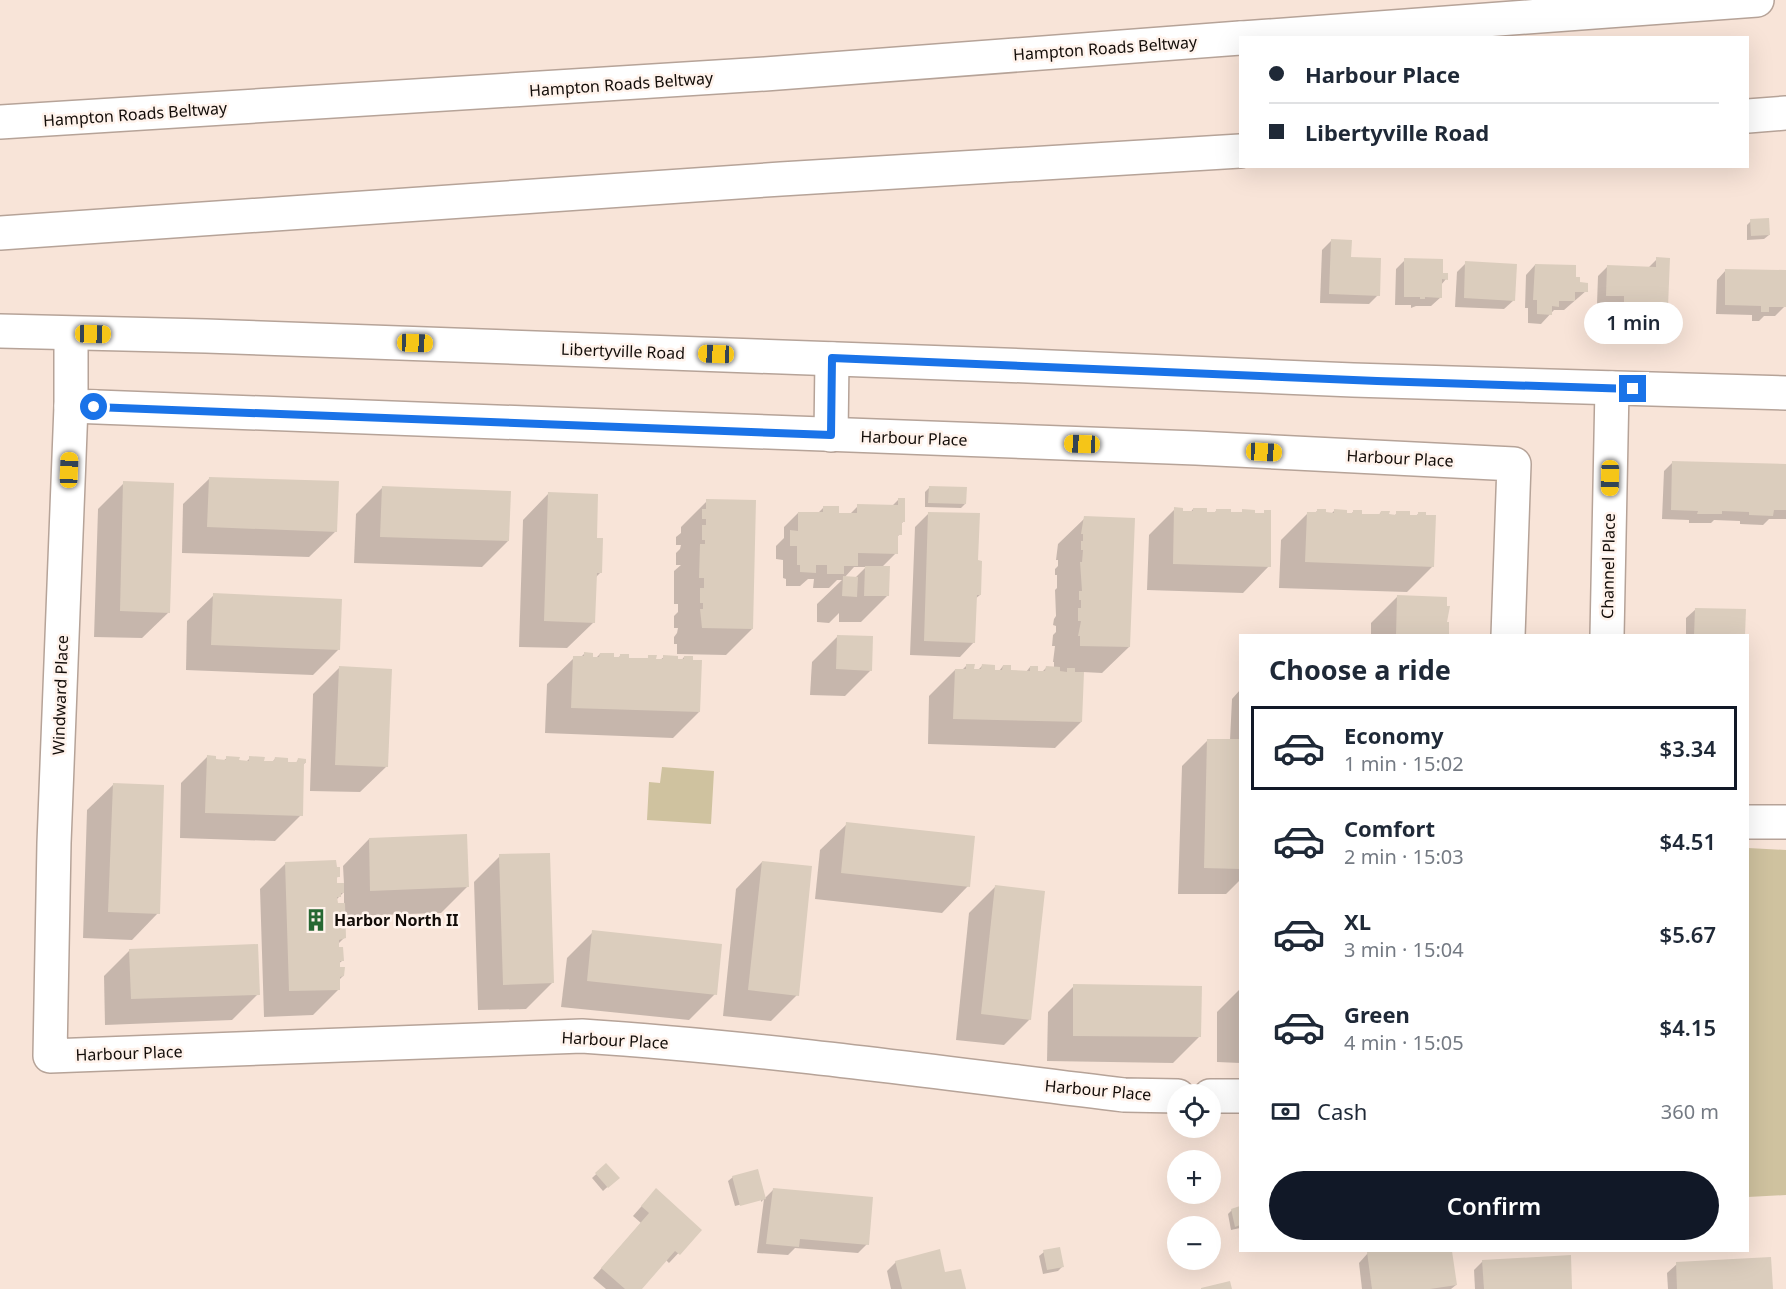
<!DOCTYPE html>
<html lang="en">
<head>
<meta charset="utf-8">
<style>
  :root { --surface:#fff; --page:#f6f6f7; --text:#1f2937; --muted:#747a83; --line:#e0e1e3; --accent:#111827 }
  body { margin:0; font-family:"Noto Sans",sans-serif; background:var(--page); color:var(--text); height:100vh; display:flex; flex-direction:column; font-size:22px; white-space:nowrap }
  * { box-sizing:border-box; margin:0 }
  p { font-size:20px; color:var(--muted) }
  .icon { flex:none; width:33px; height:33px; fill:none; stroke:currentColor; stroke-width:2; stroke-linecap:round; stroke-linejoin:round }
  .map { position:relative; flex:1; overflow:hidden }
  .sheet { position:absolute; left:1239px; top:634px; width:510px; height:618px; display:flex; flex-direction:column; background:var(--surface); border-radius:0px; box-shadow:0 6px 24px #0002 }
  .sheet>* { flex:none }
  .top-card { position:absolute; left:1239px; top:36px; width:510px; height:132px; border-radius:0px; box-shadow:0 6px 24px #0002; display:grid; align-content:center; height:132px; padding:0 30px; background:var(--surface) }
  .tools { position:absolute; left:1167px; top:1084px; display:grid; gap:12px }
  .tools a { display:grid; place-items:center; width:54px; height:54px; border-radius:50%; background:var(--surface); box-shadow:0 6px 24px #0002; font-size:30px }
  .end { position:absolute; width:27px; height:27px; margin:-14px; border:8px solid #1a73e8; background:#fff; box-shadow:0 0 0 3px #fff }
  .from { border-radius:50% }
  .bubble { position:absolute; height:42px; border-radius:21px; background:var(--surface); box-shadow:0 6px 24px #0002; font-size:20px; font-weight:600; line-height:42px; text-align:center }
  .car { position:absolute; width:18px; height:36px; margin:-18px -9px; border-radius:8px; box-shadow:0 0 4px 2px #0007; background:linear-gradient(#f5c518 24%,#345 0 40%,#f5c518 0 76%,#345 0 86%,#f5c518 0) }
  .top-card b { display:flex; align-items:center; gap:21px; height:57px; font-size:22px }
  .top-card b+b { border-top:2px solid var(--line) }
  .top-card i { width:15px; height:15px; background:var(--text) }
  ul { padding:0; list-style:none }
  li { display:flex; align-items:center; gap:18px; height:84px; margin:0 12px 9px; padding:0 18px; border:3px solid transparent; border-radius:0px }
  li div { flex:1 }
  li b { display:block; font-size:22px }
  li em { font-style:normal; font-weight:600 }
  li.active { border-color:var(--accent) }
  li>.icon { width:54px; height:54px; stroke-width:1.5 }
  h2 { padding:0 30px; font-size:27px; line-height:72px }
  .pay { display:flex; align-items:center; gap:15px; height:66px; padding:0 30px; font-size:22px }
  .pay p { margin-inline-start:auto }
  .primary-button { display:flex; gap:12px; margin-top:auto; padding:12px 30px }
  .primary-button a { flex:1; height:69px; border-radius:36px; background:var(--accent); color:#fff; font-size:24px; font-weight:600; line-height:69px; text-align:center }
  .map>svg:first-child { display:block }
  .green { fill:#cfc29f }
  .shadow { fill:#0003; fill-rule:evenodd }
  .building { fill:#dbcdbd }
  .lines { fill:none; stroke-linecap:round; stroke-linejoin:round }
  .minor-casing { stroke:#b6a398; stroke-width:36 }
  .highway-casing { stroke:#b6a398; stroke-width:36 }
  .minor { stroke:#fff; stroke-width:33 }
  .highway { stroke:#fff; stroke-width:33 }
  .route { stroke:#1a73e8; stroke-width:8 }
  .labels { text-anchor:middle; stroke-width:5; stroke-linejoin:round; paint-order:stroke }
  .street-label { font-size:16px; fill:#130d09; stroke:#fff3ec }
  .poi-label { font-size:16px; font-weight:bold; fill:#130d09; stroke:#fff3ec; text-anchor:start }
</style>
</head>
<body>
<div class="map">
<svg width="1786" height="1289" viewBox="0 0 1786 1289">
  <rect width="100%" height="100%" fill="#f8e4d8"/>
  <g class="green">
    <path d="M662,767l52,4 -3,53 -64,-4 2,-38 11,1z"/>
    <path d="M1748,848l38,2v345l-38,2z"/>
  </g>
  <g class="shadow">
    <path d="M1751,221l18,14 -5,4 -17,1v-15z"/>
    <path d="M1331,241l18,17 29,37 -9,9 -49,-1 2,-53z"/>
    <path d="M1657,259l10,47 -10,10 -42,-1 1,-10 -19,-1 1,-28 9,-9 41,1z"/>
    <path d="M1405,260l36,15 5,4 -5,6v12l-10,9h-15l-5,2v-3h-16l1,-36z"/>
    <path d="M1466,263l48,37 -10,9 -49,-2 2,-35z"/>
    <path d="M1535,265l39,13 12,13 -22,19h-10l-13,14 -13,-1v-15h-3l1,-33z"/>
    <path d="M1726,270l59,36 -10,10h-11l-5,5h-7v-6l-36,-1 1,-34z"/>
    <path d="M1673,462l113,4v53h-17l-6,6 -23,-1v-3l-26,-1 -3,3h-22v-3l-27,-1 2,-48z"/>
    <path d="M210,478l126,53 -27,26 -127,-4 1,-49z"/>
    <path d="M124,483l45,129 -27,26 -48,-1 4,-128z"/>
    <path d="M930,487l35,17 -4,4 -36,-1v-15z"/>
    <path d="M382,488l126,53 -26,26 -128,-4 2,-49z"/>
    <path d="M549,493l47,46 5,33 -6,6 -1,44 -27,26 -48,-1 4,-127z"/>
    <path d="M898,500l5,22 -3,3v9l-4,4v15l-14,14 5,29 -26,26h-22v-9l-10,10 -12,-1v-18l25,-24h-5l-8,8h-16l1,-9h-6l-8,7h-14v-7l-3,-1v-18l-7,-1v-13l8,-8v-11l14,-14 19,1 7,-7 14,8h11l9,-9 33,1zM854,567h12l-11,11h-11z"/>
    <path d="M707,501l45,128 -26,26 -49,-1v-10h-3v-7l3,-4 1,-5h-4v-12l4,-4v-8h-4v-33l7,-6h-5v-12l4,-4 1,-4h-5v-8l5,-4v-6z"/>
    <path d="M1175,509l7,3 8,1 3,-4 12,4h9l3,-3 13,4h10l3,-3 19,4 3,-3 4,54 -26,27 -96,-3 2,-55z"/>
    <path d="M1317,511l14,3 3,-3 11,4h5l4,-4 6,4 18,1 3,-4 7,4h6l3,-3 18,4 3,-3 15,52 -26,26 -128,-4 2,-48 26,-26h7z"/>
    <path d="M929,513l48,49 3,33 -5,4 -1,43 -14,15 -50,-2 5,-128z"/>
    <path d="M1085,518l44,129 -27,26 -19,-1 -2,50 -26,26 -127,-4 1,-48 26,-26h7l5,-5 6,5h5l4,-4 12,5h5l4,-5 6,5 17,1 4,-5 7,5h5l4,-4h8v-6h-1l2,-16h-3l1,-11 3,-3v-6l-3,-1 1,-6 2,-3 -1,-26 2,-2v-13h-2v-6l3,-3v-6h-2l2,-16z"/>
    <path d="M214,595l125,54 -26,26 -127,-5 1,-49z"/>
    <path d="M1397,597l48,20 1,19h-75v-13z"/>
    <path d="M1696,609l47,27h-57v-18z"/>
    <path d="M838,636l33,34 -26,26 -35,-1 2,-33z"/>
    <path d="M584,654l8,4h4l4,-4 12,5h5l4,-4 6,4 19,1 3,-3 6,3h5l4,-3 17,4 3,-4 15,55 -26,26 -128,-5 2,-49 27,-26h6z"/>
    <path d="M339,668l48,98 -27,26 -50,-1 3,-97z"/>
    <path d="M1240,690v190l-14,14h-48l4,-128 26,-26h22l2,-41z"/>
    <path d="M207,757l7,4h9l4,-3 19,4 4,-4 13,5h8l4,-4 11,4 9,1 3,-4 7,3 -2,2 -2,50 -26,26 -95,-3 1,-55z"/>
    <path d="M114,784l44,129 -26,27 -49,-2 4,-128z"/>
    <path d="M847,824l121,62 -26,27 -127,-14 5,-49z"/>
    <path d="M369,839l98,48 -26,26 -97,3 1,21 -8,8 5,16 -4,3 5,12 -4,4v9l-26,26 -49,2 -4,-128 26,-26 53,13 -4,3 1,5h8l-1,-18zM344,892v12h-8v-4z"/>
    <path d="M500,856l53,126 -27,27 -48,1 -4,-128z"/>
    <path d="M762,862l35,133 -26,26 -48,-5 13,-127z"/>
    <path d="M995,887l35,132 -26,26 -48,-5 13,-127z"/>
    <path d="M593,932l122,62 -26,26 -128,-13 6,-49z"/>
    <path d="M130,950l128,44 -26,26 -127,5 -1,-49z"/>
    <path d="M1074,986l125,51 -26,26 -126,-2 1,-49z"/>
    <path d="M1240,989v74l-23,-1v-50z"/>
    <path d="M606,1165l11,13 -14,13 -11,-13z"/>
    <path d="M733,1177l31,22 9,-9 94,54 -9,9 -63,-5 -7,7 -31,-2 7,-54 -3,3v-3l-26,7 -7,-25z"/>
    <path d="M647,1200l53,30 -31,33 -3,-3 -26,29h-34l-13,-11 48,-55 -8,-7z"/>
    <path d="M1240,1208v20l-9,2 -3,-16 4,-4z"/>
    <path d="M1385,1251h66l5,34 -5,4h-89l-3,-26 9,-10z"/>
    <path d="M1044,1252l18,15 -4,4 -15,3 -4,-18z"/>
    <path d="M1483,1261l88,28h-96l-1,-19z"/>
    <path d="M896,1262l48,12 20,15h-73l-4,-18z"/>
    <path d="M1677,1264l94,25h-103l-1,-16z"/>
  </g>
  <g class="building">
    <path d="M1769,218l1,17 -19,1 -1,-17z"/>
    <path d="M1331,239l21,1 -1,17 30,1 -1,38 -51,-2z"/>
    <path d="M1656,257l14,1 -2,49 -44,-1v-10h-18l1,-31 49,2z"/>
    <path d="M1404,258l39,1v14h5v7l-6,-1v19l-17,-1v2h-5v-2h-16z"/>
    <path d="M1465,261l52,3 -2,37 -51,-3z"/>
    <path d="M1535,264l41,1v12h4v5l8,1v9h-13v9h-16v6l-7,-1v9l-15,-1v-14h-4z"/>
    <path d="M1725,269l61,1v37h-17v5h-8v-6l-36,-1z"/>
    <path d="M1672,461l114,3v46h-12l-1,6 -24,-1v-3l-27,-1v3h-25l1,-3 -27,-1z"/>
    <path d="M209,477l130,4 -2,51 -130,-5z"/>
    <path d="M123,481l51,2 -4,130 -50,-2z"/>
    <path d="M382,486l129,5 -2,50 -129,-4z"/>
    <path d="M929,486l38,1 -1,17 -38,-1z"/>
    <path d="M548,492l50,2 -1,44h6l-1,35h-5l-2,50 -51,-2z"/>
    <path d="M898,498h7v24h-3v13h-4v19l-40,-1v13h-14v8h-17v-9h-11v8l-16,-1v-7h-3v-19h-7v-16l8,1v-19h25v-6h16v7h18v-9l41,1z"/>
    <path d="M706,499l50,1 -3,129 -51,-1 -2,-19h3v-6h-3v-15h4v-10h-5l1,-34h5v-4h-3v-15h4v-6h-4v-10h4z"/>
    <path d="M1174,507l9,1v3h10v-3h14v4h9v-3h15v3h11v-3l13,1v3h9v-3h7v57l-98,-3z"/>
    <path d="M1317,509h9v3l8,1v-4l13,1v3h6v-3h9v4h18l1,-3h9l-1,3 7,1v-4h14v4h8v-3h8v3h10l-2,52 -129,-5 2,-50h10z"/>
    <path d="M928,512l52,1 -2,47 4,1 -1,34h-4l-2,48 -51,-2z"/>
    <path d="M1084,516l51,2 -5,129 -50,-1v-10h-2l3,-15h-3v-13h3v-8h-2v-9h3l-2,-29h2l1,-12h-2v-9h2v-7h-2z"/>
    <path d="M865,566h25l-1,30h-25z"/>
    <path d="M843,576l15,1 -1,20 -15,-1z"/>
    <path d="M213,593l129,6 -2,51 -129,-5z"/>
    <path d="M1397,595l50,2v9h3l-3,16h2v14h-53z"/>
    <path d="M1695,608l51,1 -1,27h-51z"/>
    <path d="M837,635l36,1 -1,35 -36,-2z"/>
    <path d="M584,652l9,1v4h6l1,-4h14v4h6v-3h9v4h19v-3h9l-1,4h7v-4l15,1v3h6v-3h9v4h9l-2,52 -129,-4 2,-52h11z"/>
    <path d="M966,664h9l-1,5h7l1,-5 13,1v5h7l1,-5h8v5l19,1v-5h8v5h7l1,-5 14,1v4l7,1v-4h8v4h9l-2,50 -129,-3 2,-50h11z"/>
    <path d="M339,666l53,3 -4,98 -53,-2z"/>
    <path d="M1207,739h33v130l-36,-1z"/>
    <path d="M207,755l9,1v3l10,1v-4l14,1 -1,3 10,1v-5l16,1 -1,4h10l1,-4 13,1v4h9l1,-4 8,1v4h-2l-1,53 -98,-3z"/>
    <path d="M113,783l51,2 -4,129 -52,-2z"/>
    <path d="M846,822l129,14 -5,51 -129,-14z"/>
    <path d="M467,834l2,53 -99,4 -1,-53z"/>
    <path d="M550,853l4,130 -51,2 -4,-131z"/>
    <path d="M336,860l1,7h3v10h-3v6h7v10h-3v4h-4l1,6h7l1,35 -7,2v7h4l1,14h-4v6h5l-1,9 -4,1v13l-51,1 -4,-129z"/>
    <path d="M762,861l50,5 -13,130 -51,-6z"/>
    <path d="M995,885l50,6 -14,129 -50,-6z"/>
    <path d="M592,930l130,14 -5,51 -130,-14z"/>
    <path d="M258,944l2,51 -129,4 -2,-50z"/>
    <path d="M1073,984l129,2 -1,51 -128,-1z"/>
    <path d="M606,1163l14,15 -12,10 -13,-15z"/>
    <path d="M758,1169l8,30 -26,7 -8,-30z"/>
    <path d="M656,1188l46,42 -22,25 -5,-4 -33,38h-17l-24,-21 48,-55 -8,-7z"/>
    <path d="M773,1188l100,9 -4,48 -69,-6 -1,8 -33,-3z"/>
    <path d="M1240,1206v19l-5,2 -4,-18z"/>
    <path d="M1060,1247l4,20 -17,3 -4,-20z"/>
    <path d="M940,1249l5,23 16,-3 5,20h-64l-7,-28z"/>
    <path d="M1374,1251h78l5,34 -27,4h-58l-5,-37z"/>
    <path d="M1571,1255l1,34h-88l-2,-29z"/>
    <path d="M1771,1257l2,32h-96l-1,-27z"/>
    <path d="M1230,1281l2,8h-31v-1z"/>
  </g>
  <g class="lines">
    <g class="minor-casing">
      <g id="minor">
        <path d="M0,331l206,5 822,30 325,14 433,13"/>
        <path d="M71,334v72l-17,437 -4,213 532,-20c181,12 361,37 542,59l54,1"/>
        <path d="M71,406l1125,42 318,16 -6,172"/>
        <path d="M831,435l1,-76"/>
        <path d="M1607,636l5,-248"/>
        <path d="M1748,822h38"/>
        <path d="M1210,1096h30"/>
      </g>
    </g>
    <g class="highway-casing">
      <g id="highway">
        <path d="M1242,38l515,-38"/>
        <path d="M1748,116l38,-3"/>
        <path d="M0,122l765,-48 475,-36"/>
        <path d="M0,233l781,-54 459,-28"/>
      </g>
    </g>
    <use href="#minor" class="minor"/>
    <use href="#highway" class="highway"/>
  </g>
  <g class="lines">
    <path class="route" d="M94,407l737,28 1,-77 545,23 256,8"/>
  </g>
  <defs>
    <g id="building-bare" transform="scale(1.8)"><path d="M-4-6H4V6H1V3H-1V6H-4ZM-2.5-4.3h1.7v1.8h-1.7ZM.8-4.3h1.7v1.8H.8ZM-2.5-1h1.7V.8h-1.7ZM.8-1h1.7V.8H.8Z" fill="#266832" stroke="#fff3ec" stroke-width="2.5" paint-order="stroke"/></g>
  </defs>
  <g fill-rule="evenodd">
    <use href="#building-bare" x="316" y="920"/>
  </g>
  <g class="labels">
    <g class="street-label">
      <text transform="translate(1105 48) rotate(-4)" y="6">Hampton Roads Beltway</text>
      <text transform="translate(621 84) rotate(-4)" y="6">Hampton Roads Beltway</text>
      <text transform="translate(135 114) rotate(-4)" y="6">Hampton Roads Beltway</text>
      <text transform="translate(623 351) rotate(2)" y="6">Libertyville Road</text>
      <text transform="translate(914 438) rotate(2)" y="6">Harbour Place</text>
      <text transform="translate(1400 458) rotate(3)" y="6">Harbour Place</text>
      <text transform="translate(1608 566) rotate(-89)" y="6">Channel Place</text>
      <text transform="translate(60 695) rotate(-88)" y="6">Windward Place</text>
      <text transform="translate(615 1040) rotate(3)" y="6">Harbour Place</text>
      <text transform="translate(129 1053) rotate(-2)" y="6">Harbour Place</text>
      <text transform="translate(1098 1090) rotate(5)" y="6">Harbour Place</text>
    </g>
    <g class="poi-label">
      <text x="334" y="926">Harbor North II</text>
    </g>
  </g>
</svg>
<div class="tools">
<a><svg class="icon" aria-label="locate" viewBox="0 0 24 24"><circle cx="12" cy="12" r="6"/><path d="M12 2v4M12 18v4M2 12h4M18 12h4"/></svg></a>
<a>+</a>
<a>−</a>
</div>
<i class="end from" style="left:94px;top:407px"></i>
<i class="end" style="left:1633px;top:389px"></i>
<div class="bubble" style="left:1584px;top:302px;width:99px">1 min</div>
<i class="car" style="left:93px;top:334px;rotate:91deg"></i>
<i class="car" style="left:415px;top:343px;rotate:92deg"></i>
<i class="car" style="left:716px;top:354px;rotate:272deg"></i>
<i class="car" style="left:1082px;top:444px;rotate:272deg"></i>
<i class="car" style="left:1264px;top:452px;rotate:93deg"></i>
<i class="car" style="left:69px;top:470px;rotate:2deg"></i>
<i class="car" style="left:1610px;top:478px;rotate:181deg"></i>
<div class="top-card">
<b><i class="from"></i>Harbour Place</b>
<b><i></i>Libertyville Road</b>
</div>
<section class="sheet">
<h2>Choose a ride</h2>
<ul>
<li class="active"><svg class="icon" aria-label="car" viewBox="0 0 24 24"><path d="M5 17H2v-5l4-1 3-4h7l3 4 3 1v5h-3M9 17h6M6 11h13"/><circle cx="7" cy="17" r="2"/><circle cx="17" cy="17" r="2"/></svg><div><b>Economy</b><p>1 min · 15:02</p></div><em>$3.34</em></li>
<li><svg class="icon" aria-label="car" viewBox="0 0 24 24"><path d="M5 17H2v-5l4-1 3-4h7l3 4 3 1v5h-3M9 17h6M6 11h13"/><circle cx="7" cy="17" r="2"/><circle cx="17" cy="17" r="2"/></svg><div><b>Comfort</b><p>2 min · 15:03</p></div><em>$4.51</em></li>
<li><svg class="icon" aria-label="car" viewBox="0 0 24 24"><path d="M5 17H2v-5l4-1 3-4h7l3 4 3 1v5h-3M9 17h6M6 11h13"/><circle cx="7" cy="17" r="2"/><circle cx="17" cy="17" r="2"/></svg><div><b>XL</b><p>3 min · 15:04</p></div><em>$5.67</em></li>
<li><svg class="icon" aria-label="car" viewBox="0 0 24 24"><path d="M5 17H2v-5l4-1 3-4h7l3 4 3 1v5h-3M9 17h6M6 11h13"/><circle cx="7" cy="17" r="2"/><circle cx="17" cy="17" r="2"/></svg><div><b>Green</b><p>4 min · 15:05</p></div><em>$4.15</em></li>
</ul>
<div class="pay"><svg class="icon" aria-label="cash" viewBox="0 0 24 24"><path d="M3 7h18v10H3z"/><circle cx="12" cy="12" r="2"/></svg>Cash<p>360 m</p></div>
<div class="primary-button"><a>Confirm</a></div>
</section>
</div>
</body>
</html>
